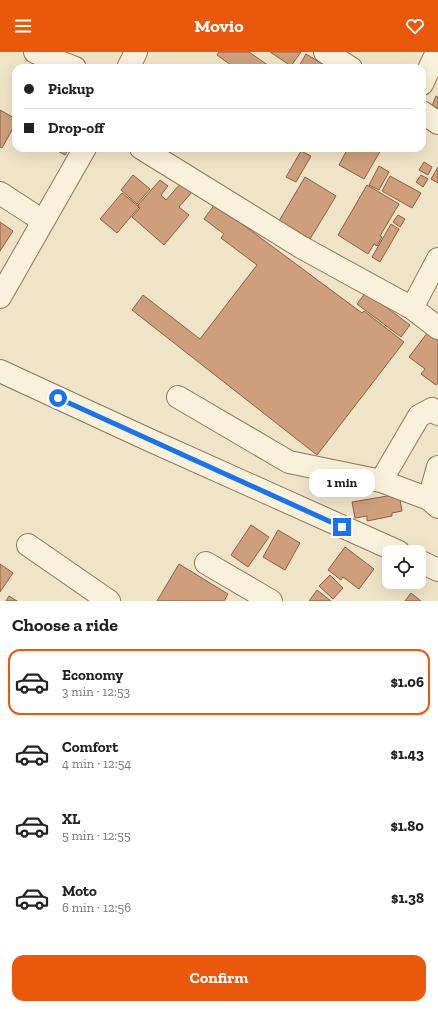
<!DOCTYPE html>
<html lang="en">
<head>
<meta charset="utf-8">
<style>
  :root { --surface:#fff; --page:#f6f6f6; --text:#222; --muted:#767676; --line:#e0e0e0; --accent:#ea580c }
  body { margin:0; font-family:"Zilla Slab",serif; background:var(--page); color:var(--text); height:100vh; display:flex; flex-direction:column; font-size:15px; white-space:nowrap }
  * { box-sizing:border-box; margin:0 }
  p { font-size:13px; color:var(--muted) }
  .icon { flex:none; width:22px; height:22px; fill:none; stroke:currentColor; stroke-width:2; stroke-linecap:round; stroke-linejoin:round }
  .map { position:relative; height:549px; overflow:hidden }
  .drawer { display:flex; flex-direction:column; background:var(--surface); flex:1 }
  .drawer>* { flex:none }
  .hud { position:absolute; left:12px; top:12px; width:414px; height:88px; border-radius:12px; box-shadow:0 4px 16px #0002; display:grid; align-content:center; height:88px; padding:0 12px; background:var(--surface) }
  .controls { position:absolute; left:382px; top:493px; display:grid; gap:8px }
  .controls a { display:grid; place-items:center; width:44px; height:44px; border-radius:8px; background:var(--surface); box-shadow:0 4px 16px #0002; font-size:20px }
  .end { position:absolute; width:18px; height:18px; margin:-9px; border:5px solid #1a73e8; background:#fff; box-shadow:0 0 0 2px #fff }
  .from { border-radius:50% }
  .bubble { position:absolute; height:28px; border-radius:12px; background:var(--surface); box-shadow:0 4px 16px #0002; font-size:13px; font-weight:700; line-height:28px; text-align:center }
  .hud b { display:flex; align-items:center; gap:14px; height:38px; font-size:15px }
  .hud b+b { border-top:1px solid var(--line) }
  .hud i { width:10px; height:10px; background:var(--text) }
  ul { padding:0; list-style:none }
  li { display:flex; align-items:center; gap:12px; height:66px; margin:0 8px 6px; padding:0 4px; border:2px solid transparent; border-radius:12px }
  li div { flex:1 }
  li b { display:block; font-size:15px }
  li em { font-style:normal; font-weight:700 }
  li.selected { border-color:var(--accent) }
  li>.icon { width:36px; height:36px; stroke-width:1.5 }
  h2 { padding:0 12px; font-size:18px; line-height:48px }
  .cta { display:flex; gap:8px; margin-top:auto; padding:8px 12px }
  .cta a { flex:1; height:46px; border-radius:12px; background:var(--accent); color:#fff; font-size:16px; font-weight:700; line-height:46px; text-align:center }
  header { display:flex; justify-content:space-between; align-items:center; height:52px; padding:0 12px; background:var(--accent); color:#fff; font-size:18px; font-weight:700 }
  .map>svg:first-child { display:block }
  .building { fill:#cf9f7d; stroke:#8d5f41 }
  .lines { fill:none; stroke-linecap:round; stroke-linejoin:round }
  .minor-casing { stroke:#8d765c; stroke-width:24 }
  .minor { stroke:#faf1dc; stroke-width:22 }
  .route { stroke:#1a73e8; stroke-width:5 }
</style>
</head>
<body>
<header><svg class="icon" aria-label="menu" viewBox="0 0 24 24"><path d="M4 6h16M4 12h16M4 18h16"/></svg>Movio<svg class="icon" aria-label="heart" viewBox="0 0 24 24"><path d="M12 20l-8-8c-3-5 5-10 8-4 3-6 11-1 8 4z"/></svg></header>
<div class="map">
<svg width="438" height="549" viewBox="0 0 438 549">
  <rect width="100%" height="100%" fill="#f0e4c8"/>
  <g class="building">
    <path d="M219,0h30l23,16h-37l-18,-13z"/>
    <path d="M270,0h31l-10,14z"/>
    <path d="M306,2l23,14h-31z"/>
    <path d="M436,44l2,1v11l-6,-2z"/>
    <path d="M0,58l16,9v4l-14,25 -2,-1z"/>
    <path d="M52,96h17l-4,7z"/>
    <path d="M348,96h34l-18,31 -25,-14z"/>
    <path d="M301,99l10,5 -15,26 -10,-5z"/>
    <path d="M424,110l8,5 -4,8 -9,-5z"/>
    <path d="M379,114l10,6 -10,18 -10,-5z"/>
    <path d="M438,115v16l-7,-4z"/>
    <path d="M133,123l17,14 -13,15 -16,-14z"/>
    <path d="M421,123l7,4 -5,8 -7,-5z"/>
    <path d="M390,124l31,17 -9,15 -30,-17z"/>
    <path d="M305,125l31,19 -26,43 -31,-18z"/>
    <path d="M160,128l8,6 -7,9 5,5 15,-17 11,9 -13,15 10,8 -25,30 -32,-28 8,-9 -2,-3z"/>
    <path d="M367,133l32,19 -19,32 2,1 -5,9 -3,-2 -6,10 -30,-19z"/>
    <path d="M122,141l17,14 -22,26 -17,-14z"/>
    <path d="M215,152l147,109 2,-2 40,31 -87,113 -185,-145 11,-15 57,44 57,-74 -36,-27 3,-4 -20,-15z"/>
    <path d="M398,163l7,4 -5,8 -7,-5z"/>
    <path d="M0,170l13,9 -13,20z"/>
    <path d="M391,172l8,5 -19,33 -8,-5z"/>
    <path d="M366,240l44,33 -9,12 -44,-33z"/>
    <path d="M428,280l10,7v44l-2,2 -15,-11 4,-5 -16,-12z"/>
    <path d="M399,442l3,17 -10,2v3l-25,5v-5l-12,2 -3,-16z"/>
    <path d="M251,473l18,12 -21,30 -17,-12z"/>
    <path d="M278,478l22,13 -15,27 -22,-13z"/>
    <path d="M345,495l29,22 -15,20 -16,-12 -2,3 -13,-10z"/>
    <path d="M0,512l13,9 -13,19z"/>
    <path d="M179,512l49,30 -4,7h-67z"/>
    <path d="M330,523l13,13 -10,11 -14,-13z"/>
    <path d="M317,538l14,11h-22z"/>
    <path d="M411,541l10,8h-16z"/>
    <path d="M9,544l8,5h-11z"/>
  </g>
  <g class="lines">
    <g class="minor-casing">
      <g id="minor">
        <path d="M35,0l40,16"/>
        <path d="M325,0l26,16"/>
        <path d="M128,16l8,-16"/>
        <path d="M422,32l15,-32"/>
        <path d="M422,60l16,11"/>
        <path d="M141,96l160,99 111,61 26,20"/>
        <path d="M0,141l43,28"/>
        <path d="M0,245l85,-149"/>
        <path d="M412,256l26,-49"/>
        <path d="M0,319l145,67 254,114"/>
        <path d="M178,345l111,65 92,19 48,18 9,8"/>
        <path d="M381,429l38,-65 13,-7 6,5"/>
        <path d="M429,447l9,-32"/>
        <path d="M28,493l81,56"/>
        <path d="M419,509l19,9"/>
        <path d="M206,511l65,38"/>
      </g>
    </g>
    <use href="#minor" class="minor"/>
  </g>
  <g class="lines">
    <path class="route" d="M58,346l284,129"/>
  </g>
</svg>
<div class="controls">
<a><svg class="icon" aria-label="locate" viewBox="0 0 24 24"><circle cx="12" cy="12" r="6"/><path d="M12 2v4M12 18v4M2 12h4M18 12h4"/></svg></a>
</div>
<i class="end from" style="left:58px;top:346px"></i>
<i class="end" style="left:342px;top:475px"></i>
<div class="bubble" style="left:309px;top:417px;width:66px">1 min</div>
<div class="hud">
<b><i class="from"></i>Pickup</b>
<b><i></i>Drop-off</b>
</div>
</div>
<section class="drawer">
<h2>Choose a ride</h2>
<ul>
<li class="selected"><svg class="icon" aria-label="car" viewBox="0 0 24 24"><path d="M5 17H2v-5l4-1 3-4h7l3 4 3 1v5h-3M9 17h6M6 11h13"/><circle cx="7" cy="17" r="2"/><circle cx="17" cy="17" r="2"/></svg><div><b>Economy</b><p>3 min · 12:53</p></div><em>$1.06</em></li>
<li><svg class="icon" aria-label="car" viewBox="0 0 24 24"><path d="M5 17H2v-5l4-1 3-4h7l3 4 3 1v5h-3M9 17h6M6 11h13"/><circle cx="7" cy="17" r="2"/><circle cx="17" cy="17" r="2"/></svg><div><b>Comfort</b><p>4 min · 12:54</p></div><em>$1.43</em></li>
<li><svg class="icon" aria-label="car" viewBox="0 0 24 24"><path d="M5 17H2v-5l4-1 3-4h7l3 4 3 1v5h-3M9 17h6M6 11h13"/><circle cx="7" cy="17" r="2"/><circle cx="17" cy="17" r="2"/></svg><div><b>XL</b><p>5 min · 12:55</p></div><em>$1.80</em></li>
<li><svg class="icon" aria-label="car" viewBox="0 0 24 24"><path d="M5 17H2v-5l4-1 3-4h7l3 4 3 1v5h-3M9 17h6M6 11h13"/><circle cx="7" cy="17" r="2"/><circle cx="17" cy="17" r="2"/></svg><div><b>Moto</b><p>6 min · 12:56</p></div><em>$1.38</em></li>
</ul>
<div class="cta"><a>Confirm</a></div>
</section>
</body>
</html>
